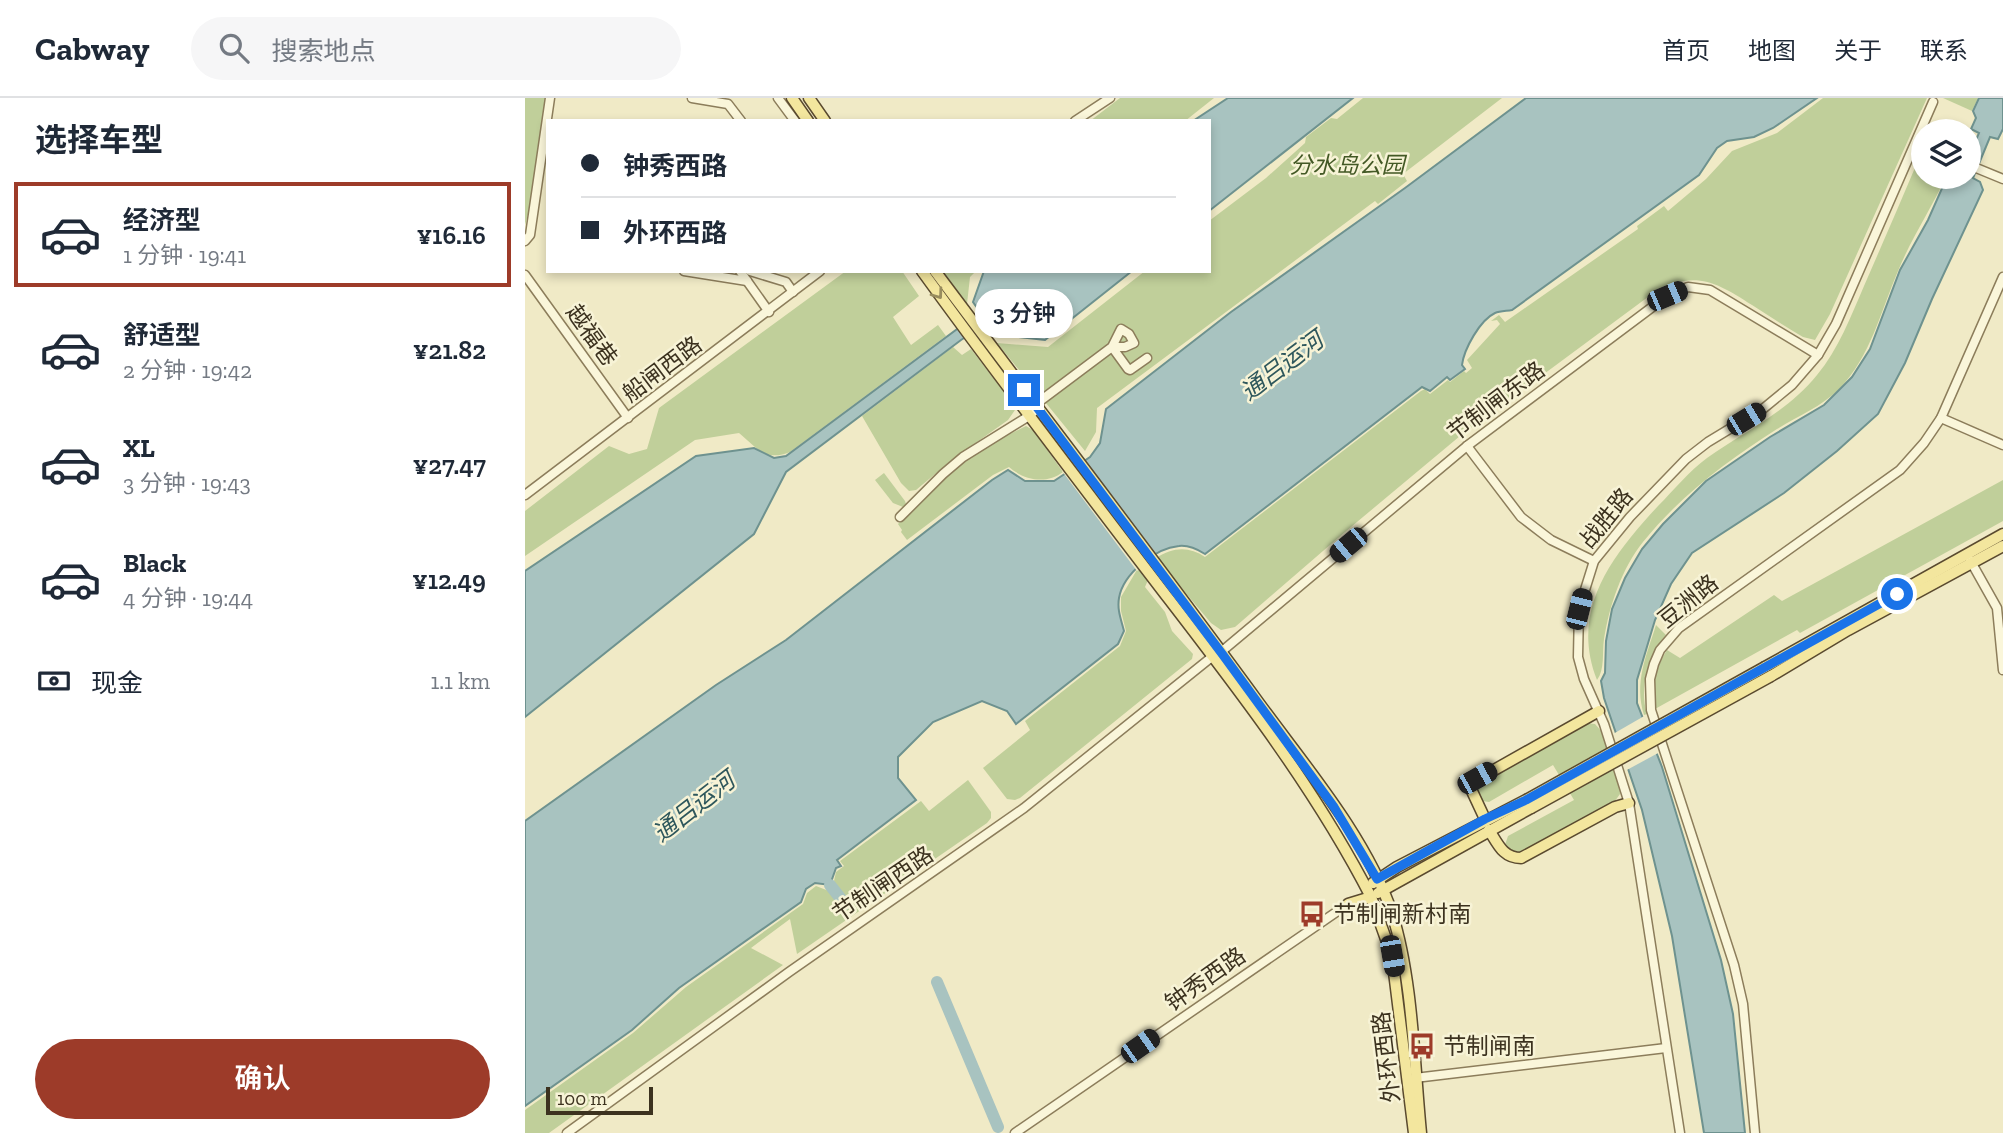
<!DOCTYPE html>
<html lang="zh">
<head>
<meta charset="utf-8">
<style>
  :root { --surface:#fff; --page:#f6f6f7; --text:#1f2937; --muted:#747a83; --line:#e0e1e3; --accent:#9d3b29 }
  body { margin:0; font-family:"Zilla Slab","Noto Sans SC",serif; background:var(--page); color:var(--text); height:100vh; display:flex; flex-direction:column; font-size:26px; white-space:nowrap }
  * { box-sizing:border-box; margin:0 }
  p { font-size:23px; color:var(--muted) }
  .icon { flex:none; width:38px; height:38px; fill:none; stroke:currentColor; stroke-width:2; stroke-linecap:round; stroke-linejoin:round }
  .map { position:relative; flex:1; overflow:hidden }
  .drawer { display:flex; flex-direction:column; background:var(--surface); width:525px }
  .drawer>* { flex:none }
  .hud { position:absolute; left:21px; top:21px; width:665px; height:154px; border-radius:0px; box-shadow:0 4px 10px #0003; display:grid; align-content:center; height:154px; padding:0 35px; background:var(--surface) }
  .fabs { position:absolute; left:1386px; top:21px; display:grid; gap:14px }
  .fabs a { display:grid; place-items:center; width:70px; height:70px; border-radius:50%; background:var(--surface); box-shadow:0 4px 10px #0003; font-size:35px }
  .scale { position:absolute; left:21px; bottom:18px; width:107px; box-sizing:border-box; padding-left:7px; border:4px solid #3c321f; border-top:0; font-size:19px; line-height:24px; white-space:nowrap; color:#3c321f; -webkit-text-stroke:5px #f7f3d6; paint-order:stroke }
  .end { position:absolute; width:32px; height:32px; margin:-16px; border:9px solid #1a73e8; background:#fff; box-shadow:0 0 0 4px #fff }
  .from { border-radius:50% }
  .bubble { position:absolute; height:49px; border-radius:24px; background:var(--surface); box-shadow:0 4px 10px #0003; font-size:23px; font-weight:600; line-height:49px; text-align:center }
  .car { position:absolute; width:21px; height:42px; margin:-21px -10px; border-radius:9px; box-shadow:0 0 5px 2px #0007; background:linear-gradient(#222 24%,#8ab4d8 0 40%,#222 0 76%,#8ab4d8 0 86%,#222 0) }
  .hud b { display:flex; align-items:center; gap:24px; height:66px; font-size:26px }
  .hud b+b { border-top:2px solid var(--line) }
  .hud i { width:18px; height:18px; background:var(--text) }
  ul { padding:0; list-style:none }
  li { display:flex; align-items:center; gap:21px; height:105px; margin:0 14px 10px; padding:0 21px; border:4px solid transparent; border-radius:0px }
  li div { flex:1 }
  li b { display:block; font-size:26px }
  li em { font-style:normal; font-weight:600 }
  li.active { border-color:var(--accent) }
  li>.icon { width:63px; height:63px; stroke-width:1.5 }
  h2 { padding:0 35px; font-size:32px; line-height:84px }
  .pay { display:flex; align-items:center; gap:18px; height:77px; padding:0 35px; font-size:26px }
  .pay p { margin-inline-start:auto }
  .cta { display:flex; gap:14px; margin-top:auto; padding:14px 35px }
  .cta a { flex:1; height:80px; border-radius:42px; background:var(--accent); color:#fff; font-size:28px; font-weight:600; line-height:80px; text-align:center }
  header { display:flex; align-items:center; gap:42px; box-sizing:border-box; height:98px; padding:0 35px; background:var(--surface); border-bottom:2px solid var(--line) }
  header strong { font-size:33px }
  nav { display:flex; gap:38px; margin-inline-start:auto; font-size:24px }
  .search { width:490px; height:63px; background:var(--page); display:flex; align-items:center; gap:18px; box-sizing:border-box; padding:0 24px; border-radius:38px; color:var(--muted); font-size:26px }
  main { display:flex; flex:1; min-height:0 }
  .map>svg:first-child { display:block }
  .green { fill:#c0cf9a }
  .water { fill:#a8c3c0; stroke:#6e928f; stroke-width:2 }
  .pier { fill:#f0eac6 }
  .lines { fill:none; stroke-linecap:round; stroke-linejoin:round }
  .river { stroke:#a8c3c0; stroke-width:12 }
  .minor-casing { stroke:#8c7d5b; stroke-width:11 }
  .major-casing { stroke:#5a4a2f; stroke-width:13 }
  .minor { stroke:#faf6da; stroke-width:8 }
  .major { stroke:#f3e69e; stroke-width:10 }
  .major-bridge-casing { stroke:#5a4a2f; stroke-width:13; stroke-linecap:butt }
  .major-bridge { stroke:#f3e69e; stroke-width:10 }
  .oneway { stroke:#988c5e }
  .route { stroke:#1a73e8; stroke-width:9 }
  .labels { text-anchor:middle; stroke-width:5; stroke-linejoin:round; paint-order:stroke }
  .park-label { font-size:23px; font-style:italic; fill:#435925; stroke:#f7f3d6 }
  .street-label { font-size:23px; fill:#3c321f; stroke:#f7f3d6 }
  .poi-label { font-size:23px; fill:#3c321f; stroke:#f7f3d6; text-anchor:start }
  .water-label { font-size:24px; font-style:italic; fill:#2e575c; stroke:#f7f3d6 }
</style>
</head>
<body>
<header>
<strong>Cabway</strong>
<div class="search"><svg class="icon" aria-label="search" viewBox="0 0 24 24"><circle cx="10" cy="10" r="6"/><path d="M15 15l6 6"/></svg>搜索地点</div>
<nav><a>首页</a><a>地图</a><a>关于</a><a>联系</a></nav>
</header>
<main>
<section class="drawer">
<h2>选择车型</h2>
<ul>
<li class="active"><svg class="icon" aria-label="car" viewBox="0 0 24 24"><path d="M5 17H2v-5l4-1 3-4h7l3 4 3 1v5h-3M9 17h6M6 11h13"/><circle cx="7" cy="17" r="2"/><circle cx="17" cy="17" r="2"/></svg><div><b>经济型</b><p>1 分钟 · 19:41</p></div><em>¥16.16</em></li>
<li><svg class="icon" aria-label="car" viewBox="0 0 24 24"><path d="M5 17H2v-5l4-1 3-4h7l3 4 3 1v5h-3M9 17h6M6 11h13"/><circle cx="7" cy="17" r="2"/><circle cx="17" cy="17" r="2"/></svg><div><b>舒适型</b><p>2 分钟 · 19:42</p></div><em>¥21.82</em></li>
<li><svg class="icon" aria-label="car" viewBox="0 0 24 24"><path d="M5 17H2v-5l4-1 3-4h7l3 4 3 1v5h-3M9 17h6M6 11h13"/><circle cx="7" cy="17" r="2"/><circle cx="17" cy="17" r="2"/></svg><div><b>XL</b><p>3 分钟 · 19:43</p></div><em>¥27.47</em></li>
<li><svg class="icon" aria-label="car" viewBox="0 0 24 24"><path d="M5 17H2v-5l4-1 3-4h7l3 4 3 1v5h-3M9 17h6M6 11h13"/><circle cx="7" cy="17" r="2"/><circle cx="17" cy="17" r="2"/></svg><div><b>Black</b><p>4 分钟 · 19:44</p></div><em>¥12.49</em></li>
</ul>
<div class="pay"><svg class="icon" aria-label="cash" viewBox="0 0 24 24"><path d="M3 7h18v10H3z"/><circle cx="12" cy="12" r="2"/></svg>现金<p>1.1 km</p></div>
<div class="cta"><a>确认</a></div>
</section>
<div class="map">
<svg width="1478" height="1035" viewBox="0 0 1478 1035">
  <rect width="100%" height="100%" fill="#f0eac6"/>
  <g class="green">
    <path d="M0,0h20c-5,42 -7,87 -20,127z"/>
    <path d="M595,0h94l-29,23h-95z"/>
    <path d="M838,0h139l-99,76 4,7 -29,23 -3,-3 -278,207 -1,24 -11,19 -88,-108 51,4 97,-76h64v-50l57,-43 39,-35 1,-6 25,-19 6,1z"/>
    <path d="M1298,0h104l-97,216 -15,26 -12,-3c-17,-10 -34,-21 -51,-32 -37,-24 -59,-36 -100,-11l-192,142 -115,96 -110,95 -14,3 -10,-7 -55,-65c17,-11 33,-12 49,-1l216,-166 4,-2 5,5 18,-14 2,2 14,-11 2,2 6,-5 -5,-8 33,-36 -3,-4 -6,1 8,-6 6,7 133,-93 -1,-3 27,-20 4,5 38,-32 26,-28 45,-18z"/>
    <path d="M1418,0h35l-6,13z"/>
    <path d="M1398,60v19h23c-15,32 -35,62 -48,94 -18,42 -27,85 -59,118 -18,18 -41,27 -62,40 -49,31 -97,67 -134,113 -21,26 -34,64 -39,97 -2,14 1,30 -7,41 -28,-71 16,-125 61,-174 16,-16 31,-35 49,-48 38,-27 80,-46 110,-83 21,-25 34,-59 47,-89 17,-39 34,-78 50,-116l5,-9z"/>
    <path d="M321,173h56l17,25 -26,21 18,28 27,-20 8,11 -156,116c-24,10 -33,-4 -51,-19l-44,7 -170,116v-45l84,-65 20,8 18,-5 12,-41z"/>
    <path d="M418,173h33l-6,6 -3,27z"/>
    <path d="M428,249l9,8 9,-6 43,56 1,5 -7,10 -55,39 -37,31 -7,1 -8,-8 -39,-67z"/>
    <path d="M501,328l7,4 30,42c-17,13 -39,8 -54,-5l-16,8 -86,65 -6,-8 1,-2 -4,-6 38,-40 24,-19 25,-19z"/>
    <path d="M359,375l21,28 1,3 -3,3 -10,-4 -18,-23z"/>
    <path d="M1478,382v41l-203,112 -3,-3 -142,79c-6,-20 1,-41 12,-59l13,8 94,-63 8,6z"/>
    <path d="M613,470l10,12 -3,7 20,25 7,19 21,23 -1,5 -172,139 -5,2 -8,-1 -24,-31 47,-38 -5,-9 95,-75 6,-15 -5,-20v-14z"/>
    <path d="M1131,527l10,10c-18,22 -27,52 -19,79l-3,1c-10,-33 2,-58 12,-90z"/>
    <path d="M1061,625l9,1 8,9 18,55 -1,6 -5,7 -94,52h-10l-6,-8 3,-9 66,-36 -21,-35 -64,37 -7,-1 -5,-5 1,-12z"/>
    <path d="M443,682l23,32v6l-4,5 -190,131 -7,-35 -39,29 32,17 -234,168h-24v-23l108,-77 53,-46 117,-83 4,-11 9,-7 13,5 16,17 3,-2 -14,-25 2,-9 8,-6 -4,-5 81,-60 8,10z"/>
  </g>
  <g class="water">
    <path d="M703,0h125l-144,113v-90h-16z"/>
    <path d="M1001,0h291l-44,30 -19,9 -27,4 -10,7 -18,27 -187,135c-5,1 -12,1 -17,3 -15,7 -31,36 -33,52l3,4 -15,11 -3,-3 -17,14 -8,-4 -217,167c-8,-5 -17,-9 -26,-8 -24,2 -56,28 -60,52 -2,12 2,21 5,33l-6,13 -102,80 -9,-13 -25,-10 -49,21 -35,35v21l18,22 -79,60 4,6 -5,2 -6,17 -15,-2 -9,6 -5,13 -122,86 -47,42 -107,76v-285l191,-136 70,-45 206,-160 16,-10 17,11h29l36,-24 10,-14 6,-34 125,-97 174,-124z"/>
    <path d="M1454,0h24v31l-5,10 -8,-2 -17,41 7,4 3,8 -51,109 -27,64 -27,51 -41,37 -53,42 -92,60 -21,31 -16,36 -18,60v23l25,64 59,193 12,54 12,119h-41l-32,-197 -30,-126 -38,-112 -3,-17 4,-8 1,-32 6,-32 13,-31 17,-29 21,-25 43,-43 64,-44 54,-32 28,-28 18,-28 30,-79 28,-50 19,-43h22v-21l10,-23 -8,-4 5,-11 -3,-7z"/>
    <path d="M459,173h148l-87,69 -44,-5 -12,-13 -28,18 -175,132 -32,62 -229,183v-146l171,-115 58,-8 20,10 12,-2 194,-144 -7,-10z"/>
  </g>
  <g class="pier">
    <path d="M557,360l76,100 -21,13 -75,-100z"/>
    <path d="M1121,617l14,37 -35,19 -12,-37z"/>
  </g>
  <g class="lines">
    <g class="river">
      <path d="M305,787l15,19"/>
      <path d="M412,884l61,145"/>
    </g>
    <g class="minor-casing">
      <g id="minor">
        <path d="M167,0l36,6 13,17"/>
        <path d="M253,0l17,23"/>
        <path d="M550,23l35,-23"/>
        <path d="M1444,67l34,14"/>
        <path d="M0,143l5,-6 20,-137"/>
        <path d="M159,173l63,10"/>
        <path d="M215,173l29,41"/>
        <path d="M225,173l36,11 7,10"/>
        <path d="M0,177l103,143"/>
        <path d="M1416,320l62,27"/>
        <path d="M942,348l54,71 30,23 43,21"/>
        <path d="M0,397l295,-224"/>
        <path d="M375,419l43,-43 20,-17 66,-41 9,-8 2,-7 72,-54h13l9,-4 -5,-9 -8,-5 -9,18 16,22 2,1 17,-12"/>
        <path d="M1445,462l27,48 6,62"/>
        <path d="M696,554l246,-206 200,-150 21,-9 22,3 108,65"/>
        <path d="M890,980l251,-30"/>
        <path d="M42,1035l222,-161 235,-164 189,-152"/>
        <path d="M490,1035l333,-229"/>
        <path d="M1155,1035l-51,-330 -25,-79 -20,-45 -6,-22 1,-48 15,-48 36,-44 56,-58 22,-17 56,-34 28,-23 26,-30 18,-31 97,-222"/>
        <path d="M1230,1035l-12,-129 -9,-39 -83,-255 -1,-31 4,-15 6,-14 19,-22 221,-158 24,-27 17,-25 62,-141"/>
      </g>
    </g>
    <g class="major-casing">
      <g id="major">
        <path d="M267,0l16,23"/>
        <path d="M284,0l16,23"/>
        <path d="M397,173c79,109 161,216 243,323 74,96 150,194 206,303"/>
        <path d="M410,173c107,143 216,284 321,428 47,65 110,137 136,214 21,67 22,150 29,220"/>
        <path d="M1240,569l238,-133"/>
        <path d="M1246,578l77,-46 155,-84"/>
        <path d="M960,721l-14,-30v-6l128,-72"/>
        <path d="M964,732c9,14 14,28 32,28l94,-51 14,-4"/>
        <path d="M848,785l24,-16 129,-67"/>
        <path d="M853,795l153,-85"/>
        <path d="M823,806l23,-7 21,59 22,177"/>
      </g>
    </g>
    <use href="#minor" class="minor"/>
    <use href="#major" class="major"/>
    <g class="major-bridge-casing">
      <g id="major-bridge">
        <path d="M1001,702l239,-133"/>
        <path d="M1006,710l240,-132"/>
      </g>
    </g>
    <use href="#major-bridge" class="major-bridge"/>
  </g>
  <defs><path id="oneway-chevron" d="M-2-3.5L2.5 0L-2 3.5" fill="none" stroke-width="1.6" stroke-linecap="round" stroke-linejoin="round" transform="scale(1.75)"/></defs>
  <use class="oneway" href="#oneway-chevron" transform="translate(413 196) rotate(54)"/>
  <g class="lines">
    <path class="route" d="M499,292l199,265 111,152 43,72 108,-60 41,-19 371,-206"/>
  </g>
  <defs>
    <g id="bus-bare" transform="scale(2.1)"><path d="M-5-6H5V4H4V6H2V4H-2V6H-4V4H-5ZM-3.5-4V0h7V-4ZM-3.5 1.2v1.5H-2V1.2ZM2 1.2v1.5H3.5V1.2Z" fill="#9d3b29" stroke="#f7f3d6" stroke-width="2.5" paint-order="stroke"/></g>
  </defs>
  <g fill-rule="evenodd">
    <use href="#bus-bare" x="787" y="816"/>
    <use href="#bus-bare" x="897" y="948"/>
  </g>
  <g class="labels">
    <g class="park-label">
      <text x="822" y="75">分水岛公园</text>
    </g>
    <g class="street-label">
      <text transform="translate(67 237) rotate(54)" y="8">越福巷</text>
      <text transform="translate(137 271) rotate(-37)" y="8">船闸西路</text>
      <text transform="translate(971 303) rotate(-37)" y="8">节制闸东路</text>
      <text transform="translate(1081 420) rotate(-51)" y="8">战胜路</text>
      <text transform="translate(1163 503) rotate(-39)" y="8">豆洲路</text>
      <text transform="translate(358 786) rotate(-34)" y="8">节制闸西路</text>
      <text transform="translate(680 881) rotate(-35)" y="8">钟秀西路</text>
      <text transform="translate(861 959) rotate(-97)" y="8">外环西路</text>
    </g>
    <g class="poi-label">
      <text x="808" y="824">节制闸新村南</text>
      <text x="918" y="956">节制闸南</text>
    </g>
    <g class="water-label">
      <text transform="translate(757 268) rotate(-37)" y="8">通吕运河</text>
      <text transform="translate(169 709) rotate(-38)" y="8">通吕运河</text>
    </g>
  </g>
</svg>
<div class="fabs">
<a><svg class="icon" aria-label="layers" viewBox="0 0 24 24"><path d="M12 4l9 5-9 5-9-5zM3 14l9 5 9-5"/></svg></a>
</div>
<div class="scale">100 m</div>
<i class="end from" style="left:1372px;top:496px"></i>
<i class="end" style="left:499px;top:292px"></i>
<div class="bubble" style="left:450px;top:191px;width:98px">3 分钟</div>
<i class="car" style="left:1142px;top:198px;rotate:67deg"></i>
<i class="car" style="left:1221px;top:321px;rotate:59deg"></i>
<i class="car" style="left:823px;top:447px;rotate:230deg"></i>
<i class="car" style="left:1054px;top:511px;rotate:14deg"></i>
<i class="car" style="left:952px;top:680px;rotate:61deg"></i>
<i class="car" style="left:867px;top:858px;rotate:170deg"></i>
<i class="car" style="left:615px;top:948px;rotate:55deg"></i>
<div class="hud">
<b><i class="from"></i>钟秀西路</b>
<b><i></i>外环西路</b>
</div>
</div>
</main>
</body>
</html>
